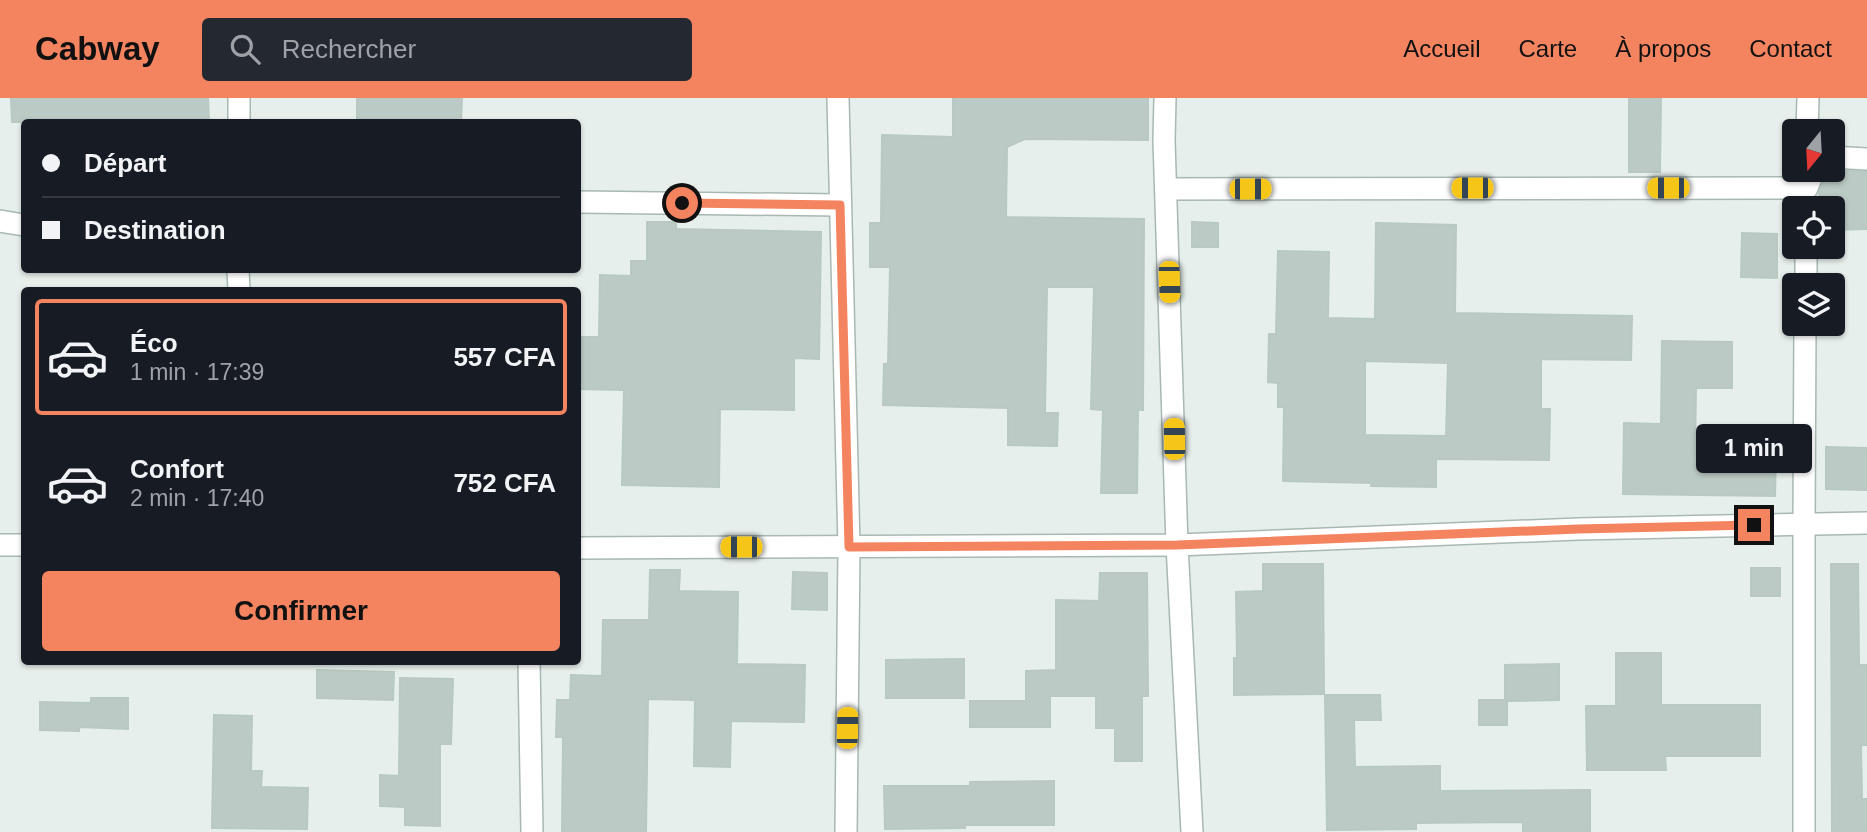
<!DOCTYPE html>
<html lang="fr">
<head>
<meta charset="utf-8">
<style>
  :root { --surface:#171b24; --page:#242831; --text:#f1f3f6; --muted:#9ea1a6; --line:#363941; --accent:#f4845f }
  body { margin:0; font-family:Arial,sans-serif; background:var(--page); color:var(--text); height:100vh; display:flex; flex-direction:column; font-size:26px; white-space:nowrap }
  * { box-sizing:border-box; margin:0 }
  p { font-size:23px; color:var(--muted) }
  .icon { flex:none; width:38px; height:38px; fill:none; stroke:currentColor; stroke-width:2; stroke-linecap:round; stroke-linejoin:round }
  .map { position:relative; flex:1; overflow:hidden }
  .side { position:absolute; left:21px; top:189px; width:560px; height:378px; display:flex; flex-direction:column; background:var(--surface); border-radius:7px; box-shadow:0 2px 5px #0004 }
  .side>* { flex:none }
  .banner { position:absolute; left:21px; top:21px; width:560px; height:154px; border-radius:7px; box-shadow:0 2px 5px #0004; display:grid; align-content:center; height:154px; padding:0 21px; background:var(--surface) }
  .needle { width:46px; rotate:198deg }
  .buttons { position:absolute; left:1782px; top:21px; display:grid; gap:14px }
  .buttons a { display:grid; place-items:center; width:63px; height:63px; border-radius:7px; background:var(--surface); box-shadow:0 2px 5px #0004; font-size:35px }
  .end { position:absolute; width:32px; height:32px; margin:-16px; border:9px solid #f4845f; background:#111; box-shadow:0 0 0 4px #111 }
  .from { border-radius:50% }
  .bubble { position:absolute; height:49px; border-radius:7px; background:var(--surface); box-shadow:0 2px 5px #0004; font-size:23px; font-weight:700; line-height:49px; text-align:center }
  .car { position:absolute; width:21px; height:42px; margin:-21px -10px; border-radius:9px; box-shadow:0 0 5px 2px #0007; background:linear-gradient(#f5c518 24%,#345 0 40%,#f5c518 0 76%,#345 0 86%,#f5c518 0) }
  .banner b { display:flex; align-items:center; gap:24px; height:66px; font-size:26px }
  .banner b+b { border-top:2px solid var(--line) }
  .banner i { width:18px; height:18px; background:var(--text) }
  ul { padding:12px 0 0; list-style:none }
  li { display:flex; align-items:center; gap:21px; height:116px; margin:0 14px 10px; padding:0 7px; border:4px solid transparent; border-radius:7px }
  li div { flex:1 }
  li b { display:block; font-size:26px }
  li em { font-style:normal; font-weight:700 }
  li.selected { border-color:var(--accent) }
  li>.icon { width:63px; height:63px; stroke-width:1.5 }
  .primary-button { display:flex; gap:14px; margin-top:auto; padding:14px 21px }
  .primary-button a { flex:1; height:80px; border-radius:7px; background:var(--accent); color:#111; font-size:28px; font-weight:700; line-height:80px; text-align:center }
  header { display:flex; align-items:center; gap:42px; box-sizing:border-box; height:98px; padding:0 35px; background:var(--accent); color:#111 }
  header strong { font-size:33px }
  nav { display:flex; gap:38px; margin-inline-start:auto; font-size:24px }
  .search { width:490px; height:63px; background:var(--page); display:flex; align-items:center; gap:18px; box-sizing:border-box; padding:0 24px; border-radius:7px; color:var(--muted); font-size:26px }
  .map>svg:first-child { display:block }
  .building { fill:#bbcac4; stroke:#b8c9c2; stroke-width:2; fill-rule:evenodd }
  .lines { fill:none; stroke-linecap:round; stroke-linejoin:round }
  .minor-casing { stroke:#a8b8b2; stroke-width:24 }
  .minor { stroke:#fff; stroke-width:21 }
  .route { stroke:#f4845f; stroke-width:9 }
</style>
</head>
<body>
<header>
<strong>Cabway</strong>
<div class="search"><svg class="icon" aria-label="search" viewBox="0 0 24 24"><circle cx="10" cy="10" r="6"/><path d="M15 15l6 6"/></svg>Rechercher</div>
<nav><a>Accueil</a><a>Carte</a><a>À propos</a><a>Contact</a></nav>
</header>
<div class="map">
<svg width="1867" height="734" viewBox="0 0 1867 734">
  <rect width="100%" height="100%" fill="#e6efeb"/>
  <g class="building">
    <path d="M11,0h197l1,24h-197z"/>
    <path d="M357,0h105l-1,24h-104z"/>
    <path d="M953,0h195v42l-123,-1 -18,8 -1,70 138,2 -1,191h-5l-1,83h-36l2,-83 -12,-1 3,-122h-47l-2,126h13l-1,33 -49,-1v-37l-125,-3 1,-41h4l2,-97h-20v-44h11l1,-88 71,2z"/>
    <path d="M1629,0h32l-1,74h-31z"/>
    <path d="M1850,73l17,1v57l-35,1v-22h-12l-1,-16 8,-20z"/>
    <path d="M647,124h29v7l145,3 -2,127 -25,-1v52l-74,-1 -1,78 -97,-2 2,-95 -46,-1v-52h21l1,-62 31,1v-15h16z"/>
    <path d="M1192,124l26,1v24h-26z"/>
    <path d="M1376,125l80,2 -1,88 177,3 -1,44 -90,-1v50h9l-1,51 -113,-1v28l-65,-1 1,-3 -89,-2 1,-74h-6v-24l-10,-1 1,-48h7l2,-83 51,1 -1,66 47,1zM1365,263l83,2 -2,73 -81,-1z"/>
    <path d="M1742,135l35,1v44l-36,-1z"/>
    <path d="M1662,243l70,1v46h-36l-1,62 81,2 -1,44 -152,-2 1,-71 37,1z"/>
    <path d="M1826,349l41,1v42l-41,-1z"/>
    <path d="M1263,466h60l1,130 -90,1v-37h3l-1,-66 27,-1z"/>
    <path d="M1831,466h27l1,101h8v80h-6l1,54h5v33h-35z"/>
    <rect x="1751" y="470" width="29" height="28"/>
    <path d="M650,472h30l-1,21 59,1 -1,72 68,1 -1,57 -73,-1 -1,46 -36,-1 1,-66 -47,-1 -2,133h-84l1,-95h-7l1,-37h13l1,-25 31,1 1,-56h46z"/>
    <path d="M793,474l34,1v37l-35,-1z"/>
    <path d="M1100,475h47l1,123h-6v65h-27v-33h-19v-32h-46v31h-80v-26h56v-30l30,-1v-70l43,1z"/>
    <path d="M1616,555h45v52h99v51h-95l1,14h-79l-1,-64h30z"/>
    <path d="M964,561v39h-78v-38z"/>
    <path d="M1559,566v36l-52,1v24h-28v-25h26v-35z"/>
    <path d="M317,572l77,2 -1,28 -76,-2z"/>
    <path d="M400,580l53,1 -2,65h-11v82l-35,-1v-18l-25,-1v-31l19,1z"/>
    <path d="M1325,597h55l1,25h-27l1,47 85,-1v25l150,-1v42h-67v-10l-107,1v6l-89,1z"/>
    <path d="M91,600h37v31l-49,-2v4l-39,-1v-28l51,1z"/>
    <path d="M214,617l38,1 -1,55h11l-1,16 47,1 -1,41 -95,-1z"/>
    <path d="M1054,683v44h-89v3l-80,1 -1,-43h86v-4z"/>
  </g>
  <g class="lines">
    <g class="minor-casing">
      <g id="minor">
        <path d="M838,0l11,449 -3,285"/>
        <path d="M1165,0l-1,43 13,404 15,287"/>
        <path d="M239,24v-24"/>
        <path d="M1807,33l1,-33"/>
        <path d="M1832,59l35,2"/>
        <path d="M1166,91l641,-1 7,-18"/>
        <path d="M578,104l262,3"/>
        <path d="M0,123l24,4"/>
        <path d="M238,172l1,20"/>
        <path d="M1806,187v-38"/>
        <path d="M0,447h24"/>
        <path d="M578,450l599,-3 401,-16 289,-6"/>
        <path d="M529,564l3,170"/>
        <path d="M1804,734v-308l1,-200"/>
      </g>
    </g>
    <use href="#minor" class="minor"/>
  </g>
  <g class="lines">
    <path class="route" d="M682,105l158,2 9,342 328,-2 401,-16 176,-4"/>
  </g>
</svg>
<div class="buttons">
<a><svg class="needle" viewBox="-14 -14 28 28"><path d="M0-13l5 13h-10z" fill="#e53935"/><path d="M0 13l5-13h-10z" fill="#9ea1a6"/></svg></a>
<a><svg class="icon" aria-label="locate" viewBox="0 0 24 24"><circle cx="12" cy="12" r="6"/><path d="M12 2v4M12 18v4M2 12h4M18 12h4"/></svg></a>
<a><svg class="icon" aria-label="layers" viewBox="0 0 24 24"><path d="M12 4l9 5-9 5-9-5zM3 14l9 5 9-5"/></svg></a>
</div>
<i class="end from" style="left:682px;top:105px"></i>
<i class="end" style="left:1754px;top:427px"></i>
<div class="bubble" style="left:1696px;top:326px;width:116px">1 min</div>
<i class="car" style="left:1472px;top:90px;rotate:270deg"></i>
<i class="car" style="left:1668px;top:90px;rotate:270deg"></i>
<i class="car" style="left:1250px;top:91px;rotate:90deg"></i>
<i class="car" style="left:1169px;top:184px;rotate:178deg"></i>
<i class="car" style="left:1174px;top:341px;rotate:359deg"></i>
<i class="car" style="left:741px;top:449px;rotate:270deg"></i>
<i class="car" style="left:847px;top:630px;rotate:1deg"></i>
<div class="banner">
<b><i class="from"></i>Départ</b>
<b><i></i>Destination</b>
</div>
<section class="side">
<ul>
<li class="selected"><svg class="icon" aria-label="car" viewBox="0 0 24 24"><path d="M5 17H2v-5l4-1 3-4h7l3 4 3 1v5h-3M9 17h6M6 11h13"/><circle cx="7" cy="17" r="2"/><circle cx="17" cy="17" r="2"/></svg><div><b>Éco</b><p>1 min · 17:39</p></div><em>557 CFA</em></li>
<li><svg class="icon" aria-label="car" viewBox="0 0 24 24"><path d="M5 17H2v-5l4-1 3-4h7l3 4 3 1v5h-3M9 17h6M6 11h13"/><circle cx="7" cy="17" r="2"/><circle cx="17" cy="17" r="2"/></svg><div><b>Confort</b><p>2 min · 17:40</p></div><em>752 CFA</em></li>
</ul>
<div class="primary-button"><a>Confirmer</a></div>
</section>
</div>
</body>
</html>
